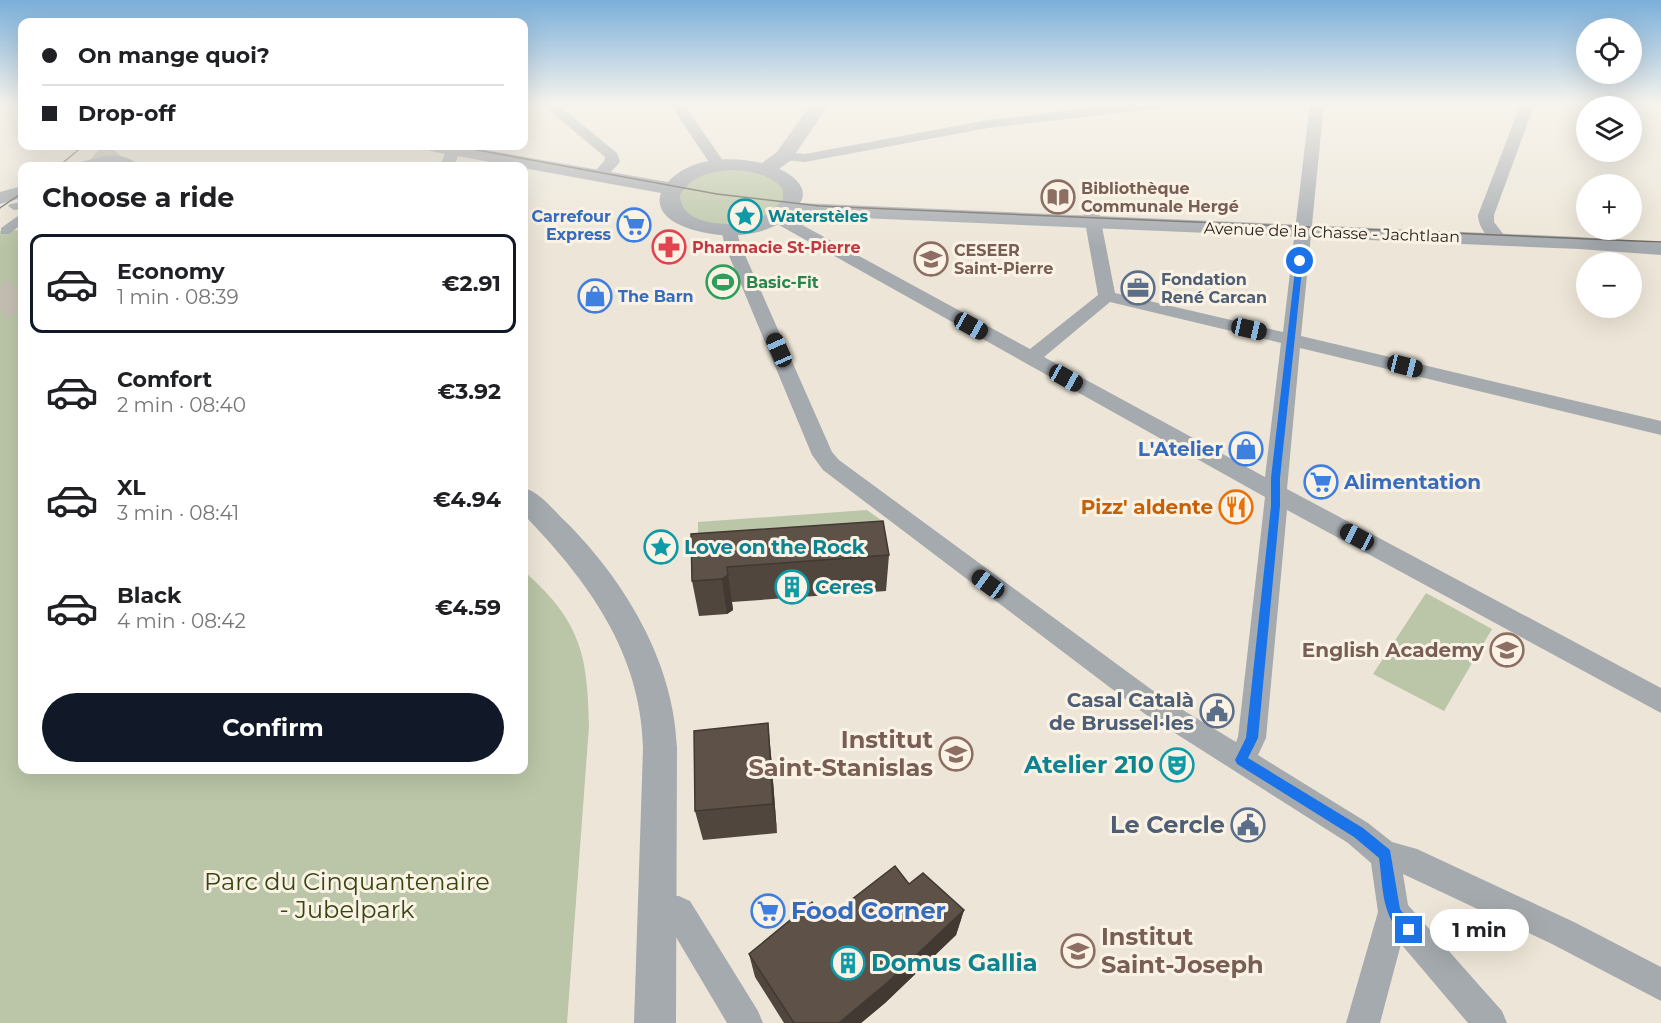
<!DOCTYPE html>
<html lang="en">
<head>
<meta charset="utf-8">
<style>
  :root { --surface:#fff; --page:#f6f6f6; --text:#202124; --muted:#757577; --line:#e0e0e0; --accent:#111827 }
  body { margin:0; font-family:Montserrat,sans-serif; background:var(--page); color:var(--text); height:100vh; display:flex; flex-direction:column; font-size:22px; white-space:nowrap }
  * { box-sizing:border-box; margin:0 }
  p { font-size:20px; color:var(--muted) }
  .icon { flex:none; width:33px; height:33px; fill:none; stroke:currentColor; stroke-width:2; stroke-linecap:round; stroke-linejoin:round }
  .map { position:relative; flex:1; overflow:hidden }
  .sheet { position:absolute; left:18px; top:162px; width:510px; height:612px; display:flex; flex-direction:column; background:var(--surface); border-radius:12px; box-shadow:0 6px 24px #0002 }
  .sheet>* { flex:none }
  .top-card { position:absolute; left:18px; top:18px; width:510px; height:132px; border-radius:12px; box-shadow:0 6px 24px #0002; display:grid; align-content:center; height:132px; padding:0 24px; background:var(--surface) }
  .tools { position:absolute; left:1576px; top:18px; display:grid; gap:12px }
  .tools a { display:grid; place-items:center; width:66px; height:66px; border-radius:50%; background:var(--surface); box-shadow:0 6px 24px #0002; font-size:30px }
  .end { position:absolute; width:27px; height:27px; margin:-14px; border:8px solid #1a73e8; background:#fff; box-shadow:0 0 0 3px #fff }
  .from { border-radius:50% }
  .bubble { position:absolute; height:42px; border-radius:21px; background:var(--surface); box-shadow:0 6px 24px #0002; font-size:20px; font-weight:700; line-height:42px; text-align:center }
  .car { position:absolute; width:18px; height:36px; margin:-18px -9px; border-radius:8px; box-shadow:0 0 4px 2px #0007; background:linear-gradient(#222 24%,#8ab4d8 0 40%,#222 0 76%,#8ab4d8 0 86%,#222 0) }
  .top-card b { display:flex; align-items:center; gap:21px; height:57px; font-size:22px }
  .top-card b+b { border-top:2px solid var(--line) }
  .top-card i { width:15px; height:15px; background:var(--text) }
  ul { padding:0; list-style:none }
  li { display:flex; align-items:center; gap:18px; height:99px; margin:0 12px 9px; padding:0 12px; border:3px solid transparent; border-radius:12px }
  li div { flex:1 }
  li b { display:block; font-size:22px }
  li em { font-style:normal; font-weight:700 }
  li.current { border-color:var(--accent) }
  li>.icon { width:54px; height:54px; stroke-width:1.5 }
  h2 { padding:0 24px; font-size:27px; line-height:72px }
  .primary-button { display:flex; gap:12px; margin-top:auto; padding:12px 24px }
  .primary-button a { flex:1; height:69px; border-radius:36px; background:var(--accent); color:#fff; font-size:24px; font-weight:700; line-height:69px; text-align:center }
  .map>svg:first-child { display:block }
  .green { fill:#bbc6a8 }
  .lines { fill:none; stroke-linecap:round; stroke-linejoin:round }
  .trunk-tunnel-far1 { stroke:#c5bfb3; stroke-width:22; stroke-dasharray:22 11; stroke-linecap:butt }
  .trunk-tunnel { stroke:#c5bfb3; stroke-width:28; stroke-dasharray:28 14; stroke-linecap:butt }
  .pedestrian { fill:#a5aaaf; fill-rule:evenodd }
  .minor { fill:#a5aaaf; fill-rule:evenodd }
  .tertiary { fill:#a5aaaf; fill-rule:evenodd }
  .tram { stroke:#6c6860; stroke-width:1.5 }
  .wall { fill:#50463e }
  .shaded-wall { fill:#413932 }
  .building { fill:#5d5148; stroke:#413932; stroke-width:1.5 }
  .route { fill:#1a73e8 }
  .labels { text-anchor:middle; stroke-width:6; stroke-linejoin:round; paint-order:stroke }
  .far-education-label { font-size:16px; font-weight:bold; fill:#785e54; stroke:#faf3e5; text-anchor:start }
  .far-shop-label { font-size:16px; font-weight:bold; fill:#366cbe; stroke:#faf3e5; text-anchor:end }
  .far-culture-label { font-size:16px; font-weight:bold; fill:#0d838f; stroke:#faf3e5; text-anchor:start }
  .far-street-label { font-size:16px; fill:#26231e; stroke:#faf3e5 }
  .far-health-label { font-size:16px; font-weight:bold; fill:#be3a42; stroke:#faf3e5; text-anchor:start }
  .far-service-label { font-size:16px; font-weight:bold; fill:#4e5e75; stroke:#faf3e5; text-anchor:start }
  .far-leisure-label { font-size:16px; font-weight:bold; fill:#27864d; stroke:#faf3e5; text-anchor:start }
  .shop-label { font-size:20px; font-weight:bold; fill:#366cbe; stroke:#faf3e5; text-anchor:end }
  .food-label { font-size:20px; font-weight:bold; fill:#c56008; stroke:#faf3e5; text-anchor:end }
  .culture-label { font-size:20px; font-weight:bold; fill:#0d838f; stroke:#faf3e5; text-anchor:start }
  .education-label { font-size:20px; font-weight:bold; fill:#785e54; stroke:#faf3e5; text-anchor:end }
  .service-label { font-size:20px; font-weight:bold; fill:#4e5e75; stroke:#faf3e5; text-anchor:end }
  .near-education-label { font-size:24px; font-weight:bold; fill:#785e54; stroke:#faf3e5; text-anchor:end }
  .near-culture-label { font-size:24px; font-weight:bold; fill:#0d838f; stroke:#faf3e5; text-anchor:end }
  .near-service-label { font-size:24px; font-weight:bold; fill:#4e5e75; stroke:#faf3e5; text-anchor:end }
  .near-park-label { font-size:24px; fill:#384612; stroke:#faf3e5 }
  .near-shop-label { font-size:24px; font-weight:bold; fill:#366cbe; stroke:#faf3e5; text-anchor:start }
</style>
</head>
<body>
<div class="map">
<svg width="1661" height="1023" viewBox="0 0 1661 1023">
  <rect width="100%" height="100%" fill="#ede6d8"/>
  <g class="green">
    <path d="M726,168l37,4 20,14 1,14 -12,14 -27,10h-32l-23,-7 -14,-20 16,-19z"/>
    <path d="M22,230v540h502v-197h2c54,48 62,82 63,153l-22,297h-567v-792z"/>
    <path d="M867,510l18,13 -187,13v-14z"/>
    <path d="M1426,593l66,36 -48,82 -71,-37z"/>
  </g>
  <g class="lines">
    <path class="trunk-tunnel-far1" d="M99,166l18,-20"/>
    <path class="trunk-tunnel" d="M0,310l22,-28"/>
    <g class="pedestrian">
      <path d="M22,202v7l-8,1 -6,-4 2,-2z"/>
      <path d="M18,216h4v8l-13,10h-8v-6z"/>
    </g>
    <g class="minor">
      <path d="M540,103h16l61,50 3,9 -16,17h-10l-3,-3 13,-15 1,-4z"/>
      <path d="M669,103h14l43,62 -3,3h-10z"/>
      <path d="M1131,103h46l-7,4 -182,21 -183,34 -21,-2 -7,-4 7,-4 21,2 183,-34z"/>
      <path d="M1310,103h14l-23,233 360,85v14l-361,-87 -13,141 374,199v25l-374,-203 -21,228 -8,17 110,68 24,19 25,7 157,73 87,45v34l-109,-57 -149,-70 5,31 94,106 5,12h-39l-67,-79 -21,79h-34l32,-111 -7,-49 -23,-20 -203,-129 -322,-244 -11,-15 -87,-209 -4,-17 8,-5 6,2 6,20 91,206 7,8 324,238 73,44 2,-5 27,-240 -495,-277 -2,-3 2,-3h12l248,135 68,-54 -15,-84 8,-5 8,5 16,82 168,39zM1110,302l171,41 -16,134 -221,-120z"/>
      <path d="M1521,103h14l-41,112v7l13,17 -8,5c-11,-3 -21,-18 -21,-29z"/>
      <path d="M448,146h14l-8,20h-14z"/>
      <path d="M658,895l21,1 11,5 68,110 5,12h-36l-57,-96h-12l-11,-5 -5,-11 5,-11z"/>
    </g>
    <g class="tertiary">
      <path d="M812,103h18l-39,57 -12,9c13,5 31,19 21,34l779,34 82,6v12l-82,-6 -788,-34c-15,13 -32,18 -51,20 -22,3 -91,-7 -79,-42l-226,-41 -7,-2 -2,-4h37l205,36c23,-25 63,-26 94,-19l15,-11zM734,170c17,1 39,5 49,20v9c-7,9 -16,16 -26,20 -22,9 -76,8 -77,-23 10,-21 33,-25 54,-26z"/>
      <path d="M104,156c12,-1 27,0 35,10h-61l3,-4z"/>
      <path d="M22,186v12l-22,6v-12z"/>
      <path d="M524,488c17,5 29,22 42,34 59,59 108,140 111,226l-1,275h-42l9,-275c-2,-96 -56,-168 -119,-233z"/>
    </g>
    <g class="tram">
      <path d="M455,146l262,48 102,12 842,36"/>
      <path d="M59,166l24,-20"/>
      <path d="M0,208l22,-15"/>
    </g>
  </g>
  <g class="wall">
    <path d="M691,534l198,21 -3,36 -154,11 1,8 -6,4 -28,2 -7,-35z"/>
    <path d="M771,755l6,78 -74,7 -8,-29z"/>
    <path d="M909,884l55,26 -8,25 -71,68 -24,20h-77l-29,-46 -6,-23z"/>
  </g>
  <g class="shaded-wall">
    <path d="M728,575l5,35 -6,4 -5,-35z"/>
    <path d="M768,723l3,32 6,78 -4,-29z"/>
    <path d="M964,910l-8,25 -71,68 -24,20h-22z"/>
  </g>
  <g class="building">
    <path d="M883,521l6,34 -162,12 1,8 -6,4 -30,2 -1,-47z"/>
    <path d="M768,723l5,81 -78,7 -1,-80z"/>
    <path d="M895,866l14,18 14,-11 41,37 -76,72 -49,41h-45l-45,-69 63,-52 13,18z"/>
  </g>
  <linearGradient id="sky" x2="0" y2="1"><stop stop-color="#7bafda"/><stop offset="0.42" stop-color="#f7f4ed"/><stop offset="1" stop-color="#f7f4ed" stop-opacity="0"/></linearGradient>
  <rect width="1661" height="247" fill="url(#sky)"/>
  <path class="route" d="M1300,259l3,2 -23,217v28l-22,232 -10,20 115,70 27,22 10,59 16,21 -2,4 -5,2c-28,-11 -26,-52 -30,-78l-25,-21 -117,-73 -2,-4 11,-22 25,-232v-28l25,-217z"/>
  <defs>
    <g id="library-ring" transform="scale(1.725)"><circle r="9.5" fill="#faf3e5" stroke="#8d6e63" stroke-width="1.5"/><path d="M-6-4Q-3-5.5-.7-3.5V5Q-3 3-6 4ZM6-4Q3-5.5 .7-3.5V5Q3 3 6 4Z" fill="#8d6e63"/></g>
    <g id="sight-ring" transform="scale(1.725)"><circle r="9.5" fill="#faf3e5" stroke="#0f9aa8" stroke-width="1.5"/><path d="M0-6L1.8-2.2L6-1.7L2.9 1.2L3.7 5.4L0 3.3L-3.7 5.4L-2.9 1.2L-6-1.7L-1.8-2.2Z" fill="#0f9aa8"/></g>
    <g id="supermarket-ring" transform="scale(1.725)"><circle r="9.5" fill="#faf3e5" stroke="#3f7fe0" stroke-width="1.5"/><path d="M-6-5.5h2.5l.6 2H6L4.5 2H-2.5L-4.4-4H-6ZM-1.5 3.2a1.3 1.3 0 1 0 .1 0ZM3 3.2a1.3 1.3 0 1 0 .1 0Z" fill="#3f7fe0"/></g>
    <g id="pharmacy-ring" transform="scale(1.725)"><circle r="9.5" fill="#faf3e5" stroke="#e0444e" stroke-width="1.5"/><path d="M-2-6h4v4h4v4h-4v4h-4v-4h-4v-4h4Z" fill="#e0444e"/></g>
    <g id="school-ring" transform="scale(1.725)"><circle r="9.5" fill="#faf3e5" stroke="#8d6e63" stroke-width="1.5"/><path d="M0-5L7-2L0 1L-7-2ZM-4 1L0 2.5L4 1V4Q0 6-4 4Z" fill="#8d6e63"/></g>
    <g id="stadium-ring" transform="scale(1.725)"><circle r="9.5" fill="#faf3e5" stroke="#2e9e5b" stroke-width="1.5"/><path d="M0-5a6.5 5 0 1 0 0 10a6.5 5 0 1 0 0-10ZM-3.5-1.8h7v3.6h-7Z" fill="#2e9e5b"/></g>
    <g id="office-ring" transform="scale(1.725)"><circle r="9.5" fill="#faf3e5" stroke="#5c6f8a" stroke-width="1.5"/><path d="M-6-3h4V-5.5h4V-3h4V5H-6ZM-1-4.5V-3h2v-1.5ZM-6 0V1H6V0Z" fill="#5c6f8a"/></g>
    <g id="shop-ring" transform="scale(1.725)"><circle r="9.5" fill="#faf3e5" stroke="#3f7fe0" stroke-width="1.5"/><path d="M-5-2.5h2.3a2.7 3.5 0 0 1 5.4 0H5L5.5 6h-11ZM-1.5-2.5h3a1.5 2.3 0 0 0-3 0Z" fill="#3f7fe0"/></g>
    <g id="restaurant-ring" transform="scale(1.725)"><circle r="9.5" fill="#faf3e5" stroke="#e8710a" stroke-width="1.5"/><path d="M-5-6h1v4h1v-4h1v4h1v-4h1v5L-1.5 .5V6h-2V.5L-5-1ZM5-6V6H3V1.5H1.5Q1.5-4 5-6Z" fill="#e8710a"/></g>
    <g id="building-ring" transform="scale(1.725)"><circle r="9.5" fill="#faf3e5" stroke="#0f9aa8" stroke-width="1.5"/><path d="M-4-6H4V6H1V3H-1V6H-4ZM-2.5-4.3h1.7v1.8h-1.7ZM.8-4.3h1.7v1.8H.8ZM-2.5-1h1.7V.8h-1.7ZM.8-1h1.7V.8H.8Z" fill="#0f9aa8"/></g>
    <g id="civic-ring" transform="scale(1.725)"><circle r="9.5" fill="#faf3e5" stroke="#5c6f8a" stroke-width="1.5"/><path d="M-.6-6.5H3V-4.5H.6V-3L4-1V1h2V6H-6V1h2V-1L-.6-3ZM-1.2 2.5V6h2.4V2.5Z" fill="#5c6f8a"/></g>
    <g id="theatre-ring" transform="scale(1.725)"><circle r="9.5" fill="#faf3e5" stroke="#0f9aa8" stroke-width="1.5"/><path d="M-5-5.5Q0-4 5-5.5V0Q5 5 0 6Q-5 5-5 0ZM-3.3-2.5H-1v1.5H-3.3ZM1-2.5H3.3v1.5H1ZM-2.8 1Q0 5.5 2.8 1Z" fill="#0f9aa8"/></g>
  </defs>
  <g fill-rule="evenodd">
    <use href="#library-ring" x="1058" y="197"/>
    <use href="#sight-ring" x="745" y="216"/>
    <use href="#supermarket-ring" x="634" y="225"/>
    <use href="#pharmacy-ring" x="669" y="247"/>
    <use href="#school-ring" x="931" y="259"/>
    <use href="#stadium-ring" x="723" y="282"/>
    <use href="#office-ring" x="1138" y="288"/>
    <use href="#shop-ring" x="595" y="296"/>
    <use href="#shop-ring" x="1246" y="449"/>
    <use href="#supermarket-ring" x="1321" y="482"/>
    <use href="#restaurant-ring" x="1236" y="507"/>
    <use href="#sight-ring" x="661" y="547"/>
    <use href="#building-ring" x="792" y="587"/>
    <use href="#school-ring" x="1507" y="650"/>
    <use href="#civic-ring" x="1217" y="711"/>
    <use href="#school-ring" x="956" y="754"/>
    <use href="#theatre-ring" x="1177" y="765"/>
    <use href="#civic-ring" x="1248" y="825"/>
    <use href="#supermarket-ring" x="768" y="911"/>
    <use href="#school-ring" x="1078" y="951"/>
    <use href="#building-ring" x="848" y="963"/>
  </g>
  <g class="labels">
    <g class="far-education-label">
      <text x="1081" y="194">Bibliothèque<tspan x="1081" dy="18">Communale Hergé</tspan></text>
      <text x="954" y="256">CESEER<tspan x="954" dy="18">Saint-Pierre</tspan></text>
    </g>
    <g class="far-shop-label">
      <text x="611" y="222">Carrefour<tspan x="611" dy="18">Express</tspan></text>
      <text x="618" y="302" text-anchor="start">The Barn</text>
    </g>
    <g class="far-culture-label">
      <text x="768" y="222">Waterstèles</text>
    </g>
    <g class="far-street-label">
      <text transform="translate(1332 232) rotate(2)" y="6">Avenue de la Chasse - Jachtlaan</text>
    </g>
    <g class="far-health-label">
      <text x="692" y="253">Pharmacie St-Pierre</text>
    </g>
    <g class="far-service-label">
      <text x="1161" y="285">Fondation<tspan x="1161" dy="18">René Carcan</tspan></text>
    </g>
    <g class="far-leisure-label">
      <text x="746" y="288">Basic-Fit</text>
    </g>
    <g class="shop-label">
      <text x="1223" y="456">L'Atelier</text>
      <text x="1344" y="489" text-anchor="start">Alimentation</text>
    </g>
    <g class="food-label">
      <text x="1213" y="514">Pizz' aldente</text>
    </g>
    <g class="culture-label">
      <text x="684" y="554">Love on the Rock</text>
      <text x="815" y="594">Ceres</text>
    </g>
    <g class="education-label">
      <text x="1484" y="657">English Academy</text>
    </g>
    <g class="service-label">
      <text x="1194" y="707">Casal Català<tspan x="1194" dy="23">de Brussel·les</tspan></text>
    </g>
    <g class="near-education-label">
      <text x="933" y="748">Institut<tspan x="933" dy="28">Saint-Stanislas</tspan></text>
      <text x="1101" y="945" text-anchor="start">Institut<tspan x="1101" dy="28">Saint-Joseph</tspan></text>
    </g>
    <g class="near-culture-label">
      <text x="1154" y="773">Atelier 210</text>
      <text x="871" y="971" text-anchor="start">Domus Gallia</text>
    </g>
    <g class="near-service-label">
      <text x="1225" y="833">Le Cercle</text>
    </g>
    <g class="near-park-label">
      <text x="347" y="890">Parc du Cinquantenaire<tspan x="347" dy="28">- Jubelpark</tspan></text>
    </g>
    <g class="near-shop-label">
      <text x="791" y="919">Food Corner</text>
    </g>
  </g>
</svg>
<div class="tools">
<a><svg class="icon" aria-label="locate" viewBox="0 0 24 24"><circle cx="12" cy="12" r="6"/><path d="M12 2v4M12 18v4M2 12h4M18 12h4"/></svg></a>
<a><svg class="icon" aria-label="layers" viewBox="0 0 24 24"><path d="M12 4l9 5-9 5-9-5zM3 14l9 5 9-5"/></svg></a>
<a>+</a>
<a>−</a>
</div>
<i class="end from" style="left:1300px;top:261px"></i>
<i class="end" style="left:1409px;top:930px"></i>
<div class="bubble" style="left:1430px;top:909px;width:99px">1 min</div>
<i class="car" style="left:971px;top:326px;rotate:119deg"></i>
<i class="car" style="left:1249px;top:329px;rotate:103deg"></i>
<i class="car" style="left:779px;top:350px;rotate:336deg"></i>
<i class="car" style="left:1405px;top:366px;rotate:104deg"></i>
<i class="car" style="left:1066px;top:378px;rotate:119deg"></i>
<i class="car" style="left:1357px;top:537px;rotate:298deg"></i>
<i class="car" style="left:988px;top:584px;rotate:306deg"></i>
<div class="top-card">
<b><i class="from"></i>On mange quoi?</b>
<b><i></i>Drop-off</b>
</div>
<section class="sheet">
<h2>Choose a ride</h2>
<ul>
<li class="current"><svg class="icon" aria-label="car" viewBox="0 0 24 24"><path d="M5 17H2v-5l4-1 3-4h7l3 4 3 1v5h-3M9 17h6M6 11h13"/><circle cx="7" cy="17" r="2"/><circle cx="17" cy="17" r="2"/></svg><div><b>Economy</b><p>1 min · 08:39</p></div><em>€2.91</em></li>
<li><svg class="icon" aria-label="car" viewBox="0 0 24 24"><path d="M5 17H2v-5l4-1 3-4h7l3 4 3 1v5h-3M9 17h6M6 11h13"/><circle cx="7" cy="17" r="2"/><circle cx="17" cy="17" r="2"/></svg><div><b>Comfort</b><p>2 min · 08:40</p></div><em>€3.92</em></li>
<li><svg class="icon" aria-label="car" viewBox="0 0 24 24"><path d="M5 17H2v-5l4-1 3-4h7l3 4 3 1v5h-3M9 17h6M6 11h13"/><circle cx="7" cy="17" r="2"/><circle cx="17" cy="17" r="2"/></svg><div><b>XL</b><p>3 min · 08:41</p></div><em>€4.94</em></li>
<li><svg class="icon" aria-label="car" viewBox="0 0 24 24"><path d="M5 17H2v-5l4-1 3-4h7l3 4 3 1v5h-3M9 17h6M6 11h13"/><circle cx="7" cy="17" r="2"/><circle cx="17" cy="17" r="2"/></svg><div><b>Black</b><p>4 min · 08:42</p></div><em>€4.59</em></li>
</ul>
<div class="primary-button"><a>Confirm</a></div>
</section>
</div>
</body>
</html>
